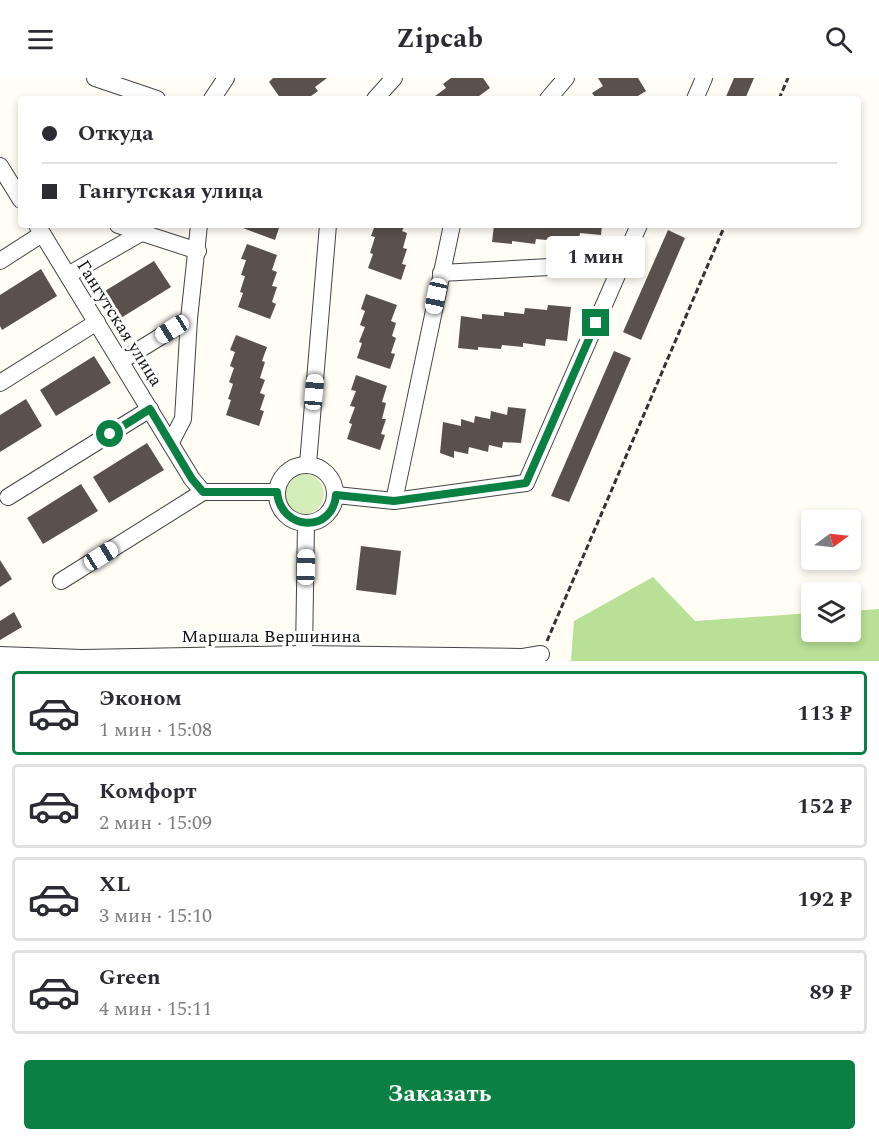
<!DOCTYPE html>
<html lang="ru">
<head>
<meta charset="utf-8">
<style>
  :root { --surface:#fff; --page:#f2f2f3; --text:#2b2b33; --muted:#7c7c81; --line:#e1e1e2; --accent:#0b8043 }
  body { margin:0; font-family:Spectral,serif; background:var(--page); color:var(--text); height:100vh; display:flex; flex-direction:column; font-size:22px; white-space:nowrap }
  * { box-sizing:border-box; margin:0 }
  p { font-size:20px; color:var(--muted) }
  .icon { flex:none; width:33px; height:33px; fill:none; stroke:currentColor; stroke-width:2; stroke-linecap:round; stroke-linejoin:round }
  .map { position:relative; height:583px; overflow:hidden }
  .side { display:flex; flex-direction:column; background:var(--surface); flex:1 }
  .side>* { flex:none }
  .banner { position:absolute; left:18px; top:18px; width:843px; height:132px; border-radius:6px; box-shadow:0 3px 9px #0003; display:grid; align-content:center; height:132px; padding:0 24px; background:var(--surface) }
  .needle { width:39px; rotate:75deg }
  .tools { position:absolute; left:801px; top:432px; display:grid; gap:12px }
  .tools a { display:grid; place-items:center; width:60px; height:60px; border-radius:6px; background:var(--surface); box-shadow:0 3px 9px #0003; font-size:30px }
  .end { position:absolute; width:27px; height:27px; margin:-14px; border:8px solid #0b8043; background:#fff; box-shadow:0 0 0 3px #fff }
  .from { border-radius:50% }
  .bubble { position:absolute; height:42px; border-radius:6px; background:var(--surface); box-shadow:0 3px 9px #0003; font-size:20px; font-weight:700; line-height:42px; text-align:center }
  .car { position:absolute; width:18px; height:36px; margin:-18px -9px; border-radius:8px; box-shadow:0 0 4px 2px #0007; background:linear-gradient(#fff 24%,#345 0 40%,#fff 0 76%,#345 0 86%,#fff 0) }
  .banner b { display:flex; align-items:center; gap:21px; height:57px; font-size:22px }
  .banner b+b { border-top:2px solid var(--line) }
  .banner i { width:15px; height:15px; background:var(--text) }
  ul { padding:10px 0 0; list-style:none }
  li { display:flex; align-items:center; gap:18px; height:84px; margin:0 12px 9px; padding:0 12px; border:3px solid var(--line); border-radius:6px }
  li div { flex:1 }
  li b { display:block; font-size:22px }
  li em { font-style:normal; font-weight:700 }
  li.on { border-color:var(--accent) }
  li>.icon { width:54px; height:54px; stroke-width:1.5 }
  .button { display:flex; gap:12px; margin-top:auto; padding:12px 24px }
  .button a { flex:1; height:69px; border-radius:6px; background:var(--accent); color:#fff; font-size:24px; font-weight:700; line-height:69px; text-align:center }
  header { display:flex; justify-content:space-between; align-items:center; height:78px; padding:0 24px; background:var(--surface); font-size:27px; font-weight:700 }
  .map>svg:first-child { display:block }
  .green { fill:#d5eeb9 }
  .forest { fill:#b8e097 }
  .building { fill:#5a514c }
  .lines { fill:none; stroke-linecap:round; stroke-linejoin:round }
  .minor-casing { stroke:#444; stroke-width:18 }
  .path { stroke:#333; stroke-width:3; stroke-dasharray:6 3; stroke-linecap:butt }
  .minor { stroke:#fff; stroke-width:16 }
  .route { stroke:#0b8043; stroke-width:8 }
  .labels { text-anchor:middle; stroke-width:6; stroke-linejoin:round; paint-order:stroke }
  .street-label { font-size:18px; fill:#111; stroke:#fff }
</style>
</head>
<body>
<header><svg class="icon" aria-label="menu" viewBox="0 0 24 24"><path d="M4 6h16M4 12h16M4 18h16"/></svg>Zipcab<svg class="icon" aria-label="search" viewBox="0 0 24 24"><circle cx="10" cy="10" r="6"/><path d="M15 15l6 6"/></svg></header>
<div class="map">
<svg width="879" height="583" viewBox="0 0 879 583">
  <rect width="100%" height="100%" fill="#fffdf4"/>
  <circle class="green" cx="304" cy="416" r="20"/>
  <path class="forest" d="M653,499l42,44 116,-8 1,19h38l1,-21 28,-2v52h-308l3,-40z"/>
  <g class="building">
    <path d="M273,0h54l-12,9 3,4 -11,8h-26l-12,-17z"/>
    <path d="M451,0h32l7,10 -15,11h-44l15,-11 -3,-4z"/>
    <path d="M598,0h40l8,13 -13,8h-41l3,-2 -3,-4 11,-7z"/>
    <path d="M734,0h20l-9,21h-20z"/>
    <path d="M244,147h36l-5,15 -32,-12z"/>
    <path d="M375,147h30l-3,6 5,2 -4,15 4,1 -5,15 4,1 -5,15 -33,-12 5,-14 -3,-1 5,-16 -4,-1z"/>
    <path d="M494,147h108l-1,10 -21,-2 -1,7 -22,-2v3l-21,-2 -1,5 -23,-3v3l-20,-2z"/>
    <path d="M668,152l17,8 -44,102 -18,-8z"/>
    <path d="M247,166l30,11 -5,15 5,2 -5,14 5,1 -5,15 4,2 -6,15 -32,-12 5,-14 -3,-1 5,-16 -4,-1 5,-15 -5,-1z"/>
    <path d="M154,183l17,26 -55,34 -16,-27z"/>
    <path d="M41,191l16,27 -55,34 -2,-4v-31z"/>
    <path d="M366,216l31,11 -6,16 5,2 -4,13 4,2 -5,15 4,1 -5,15 -33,-11 5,-15 -3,-1 6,-15 -5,-2 5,-14 -4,-2z"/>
    <path d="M548,227l23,2 -4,34 -21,-2 -1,7 -22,-3v4l-21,-2 -1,4 -23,-2v3l-20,-2 3,-32 21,3v-5l22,2v-4l20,2 1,-6 22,2z"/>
    <path d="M236,257l31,12 -5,14 3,1 -5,16 5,2 -5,13 5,2 -5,15 4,1 -5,15 -33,-11 5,-15 -3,-1 5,-15 -4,-2 5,-14 -4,-2 5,-14 -5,-2z"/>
    <path d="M614,273l17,7 -62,144 -18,-6z"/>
    <path d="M94,278l17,27 -55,33 -16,-26z"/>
    <path d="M356,297l31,11 -5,16 4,1 -4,16h4l-5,15 4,1 -5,15 -33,-11 5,-15 -3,-1 6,-16 -5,-1 6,-15 -5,-1z"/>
    <path d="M26,321l16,27 -42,26v-37z"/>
    <path d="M508,329l18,2 -5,34 -18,-1 -1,6 -13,-3 -1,7 -19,-5 -1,7 -14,-3v7l-14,-5 3,-31 18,4v-7l13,4 1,-7 15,3 1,-8 16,4z"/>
    <path d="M147,365l17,27 -55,33 -16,-26z"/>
    <path d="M81,406l17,27 -55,33 -16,-26z"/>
    <path d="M361,468l40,5 -5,44 -40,-5z"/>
    <path d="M0,482l12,19 -12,8z"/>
    <path d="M14,534l8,15 -22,13v-19z"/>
  </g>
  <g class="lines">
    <g class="minor-casing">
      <g id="minor">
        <path d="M95,0l62,21"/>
        <path d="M212,21l14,-21"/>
        <path d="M375,21l19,-21"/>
        <path d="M548,21l18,-21"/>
        <path d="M695,21l9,-21"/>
        <path d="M0,88l21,34"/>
        <path d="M37,147l155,254 11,13"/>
        <path d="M118,147l80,26"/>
        <path d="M0,183l42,-27"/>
        <path d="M441,195l181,-10"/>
        <path d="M68,197l73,-42"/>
        <path d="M121,283l68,-42"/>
        <path d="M0,305l97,-61"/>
        <path d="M171,364l12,-23 6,-100 10,-94"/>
        <path d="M308,386l20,-239"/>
        <circle cx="306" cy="416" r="29"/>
        <path d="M203,414h74"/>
        <path d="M336,417l58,6 132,-18 113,-258"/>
        <path d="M8,419l142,-88"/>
        <path d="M394,423l58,-276"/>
        <path d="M61,503l142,-89"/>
        <path d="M304,576l2,-131"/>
        <path d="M0,577l82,3 222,-4 219,3 18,-3"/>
      </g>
    </g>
    <g class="path">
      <path d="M779,21l9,-21"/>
      <path d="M547,563l178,-416"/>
    </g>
    <use href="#minor" class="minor"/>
  </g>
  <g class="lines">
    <path class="route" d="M110,356l40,-25 42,70 11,13h74c4,40 56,41 59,3l58,6 132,-18 70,-160"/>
  </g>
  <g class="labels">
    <g class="street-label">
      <text transform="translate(120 245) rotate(58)" y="6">Гангутская улица</text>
      <text x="271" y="564">Маршала Вершинина</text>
    </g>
  </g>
</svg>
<div class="tools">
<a><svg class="needle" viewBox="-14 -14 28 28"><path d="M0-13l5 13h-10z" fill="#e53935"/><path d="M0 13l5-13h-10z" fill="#7c7c81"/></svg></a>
<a><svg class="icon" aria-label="layers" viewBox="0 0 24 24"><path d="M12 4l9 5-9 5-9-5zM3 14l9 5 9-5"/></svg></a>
</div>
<i class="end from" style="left:110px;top:356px"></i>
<i class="end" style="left:596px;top:245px"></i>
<div class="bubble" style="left:546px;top:158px;width:99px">1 мин</div>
<i class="car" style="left:436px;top:218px;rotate:192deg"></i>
<i class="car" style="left:172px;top:251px;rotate:238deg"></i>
<i class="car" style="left:314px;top:314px;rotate:5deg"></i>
<i class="car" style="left:101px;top:478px;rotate:58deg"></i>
<i class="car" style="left:306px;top:489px;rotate:1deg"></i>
<div class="banner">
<b><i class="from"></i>Откуда</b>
<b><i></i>Гангутская улица</b>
</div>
</div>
<section class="side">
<ul>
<li class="on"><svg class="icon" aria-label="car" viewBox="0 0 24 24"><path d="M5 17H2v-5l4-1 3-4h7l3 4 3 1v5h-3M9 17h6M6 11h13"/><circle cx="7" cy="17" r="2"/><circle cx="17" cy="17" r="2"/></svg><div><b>Эконом</b><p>1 мин · 15:08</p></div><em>113 ₽</em></li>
<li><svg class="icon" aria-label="car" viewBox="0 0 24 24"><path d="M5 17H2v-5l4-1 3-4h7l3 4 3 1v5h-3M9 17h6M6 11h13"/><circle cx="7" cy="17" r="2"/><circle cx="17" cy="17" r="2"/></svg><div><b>Комфорт</b><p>2 мин · 15:09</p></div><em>152 ₽</em></li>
<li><svg class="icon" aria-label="car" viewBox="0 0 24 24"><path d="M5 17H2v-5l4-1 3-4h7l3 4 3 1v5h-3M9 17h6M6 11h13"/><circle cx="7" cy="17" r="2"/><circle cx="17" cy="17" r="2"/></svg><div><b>XL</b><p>3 мин · 15:10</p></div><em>192 ₽</em></li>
<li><svg class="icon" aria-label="car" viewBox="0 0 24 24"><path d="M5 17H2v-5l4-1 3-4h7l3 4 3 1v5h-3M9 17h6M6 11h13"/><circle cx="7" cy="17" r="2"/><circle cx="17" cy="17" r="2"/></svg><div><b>Green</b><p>4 мин · 15:11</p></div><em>89 ₽</em></li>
</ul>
<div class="button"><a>Заказать</a></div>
</section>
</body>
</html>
